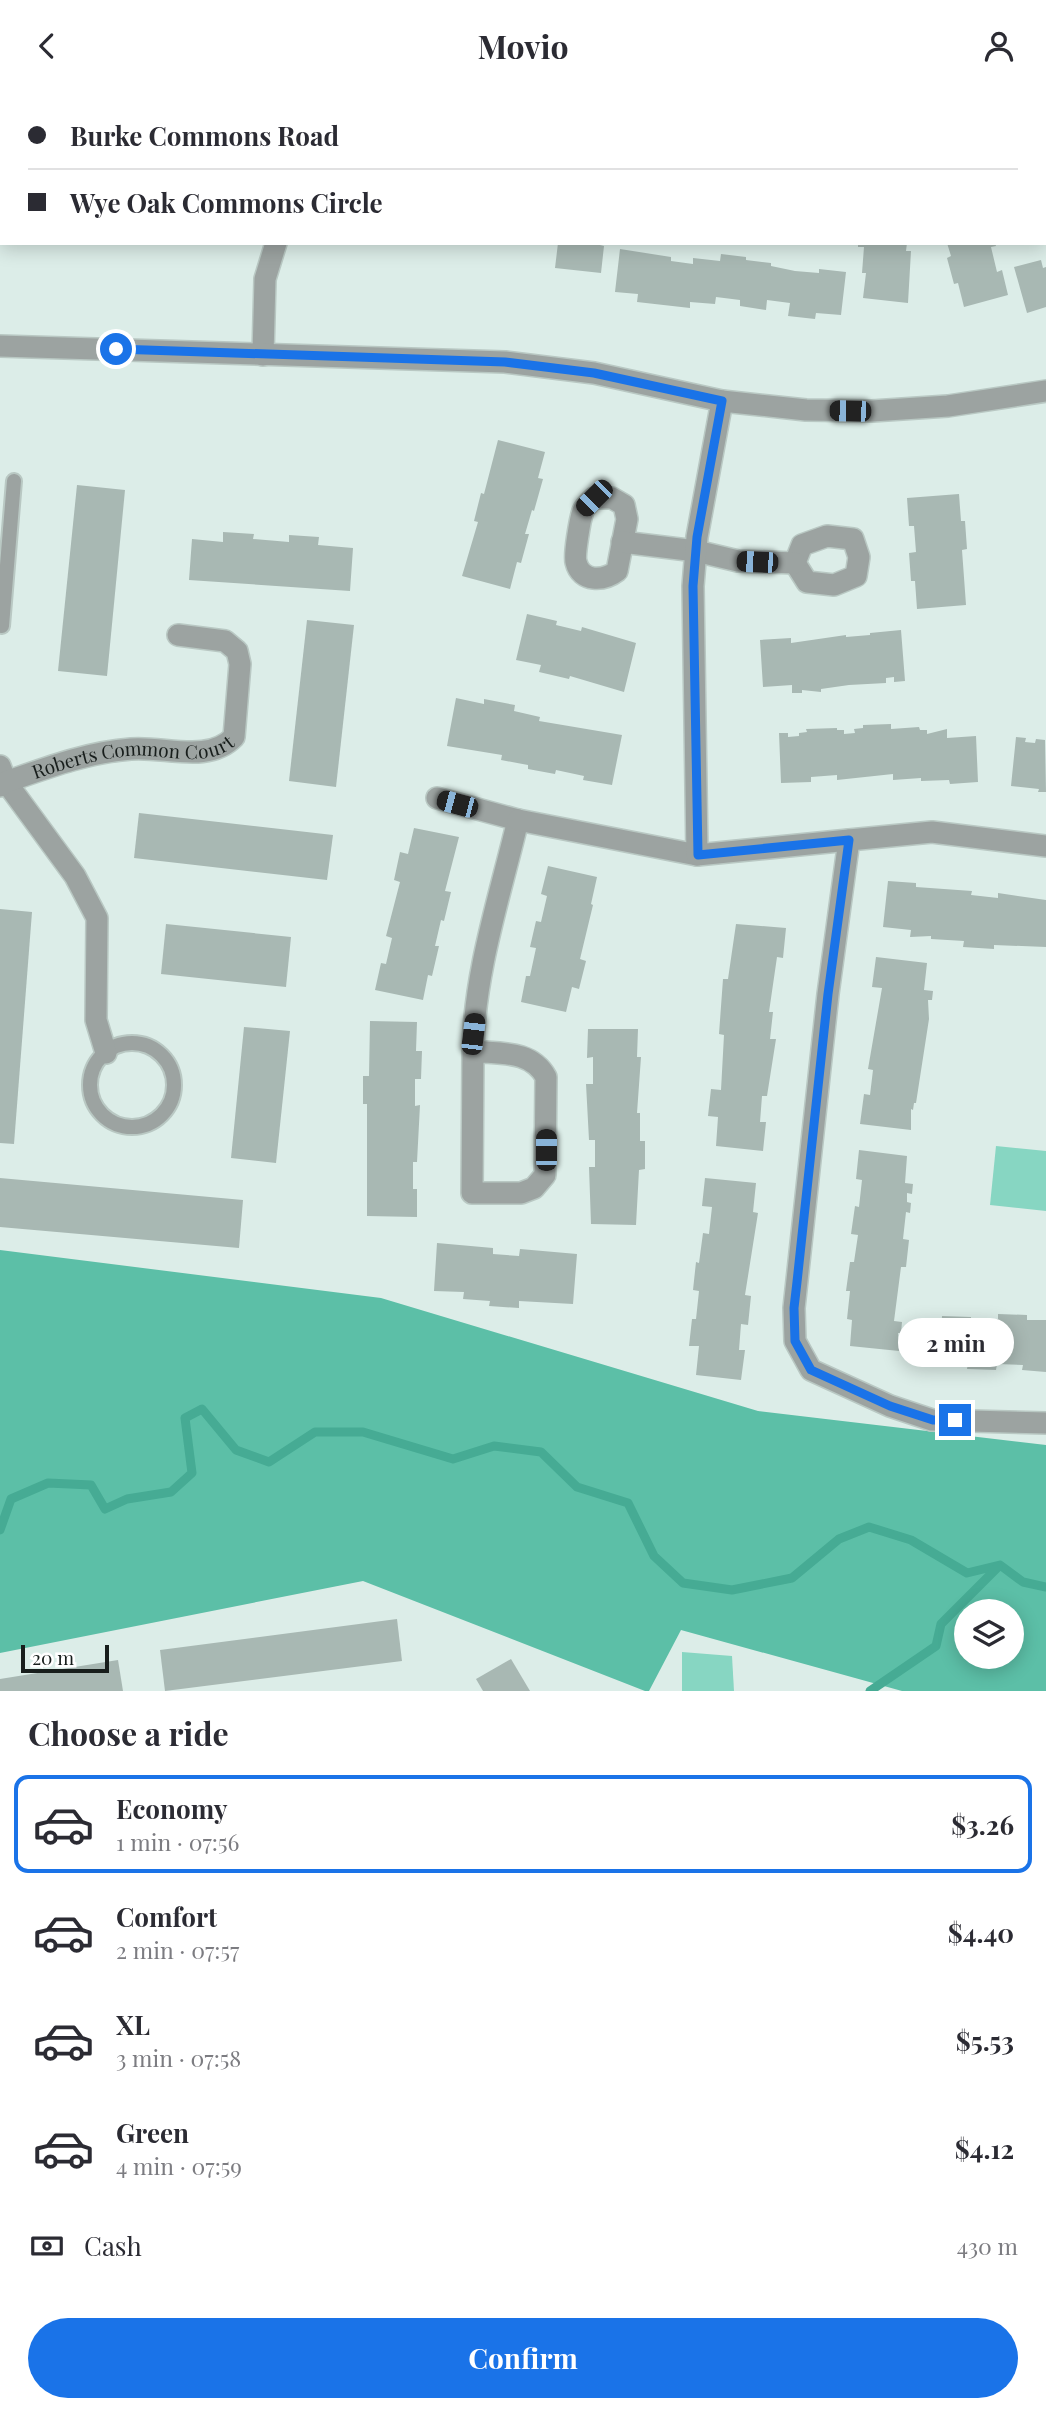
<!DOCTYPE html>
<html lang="en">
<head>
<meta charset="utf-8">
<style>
  :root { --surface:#fff; --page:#f2f2f3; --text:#2b2b33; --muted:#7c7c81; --line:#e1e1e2; --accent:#1a73e8 }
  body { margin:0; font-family:"Playfair Display",serif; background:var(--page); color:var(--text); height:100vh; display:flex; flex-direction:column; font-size:26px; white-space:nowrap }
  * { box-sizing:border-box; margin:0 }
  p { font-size:23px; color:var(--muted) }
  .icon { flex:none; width:38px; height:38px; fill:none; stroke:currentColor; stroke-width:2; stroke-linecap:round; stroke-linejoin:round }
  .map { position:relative; height:1600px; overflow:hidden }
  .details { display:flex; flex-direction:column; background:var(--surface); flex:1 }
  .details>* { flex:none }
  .hud { position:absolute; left:0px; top:0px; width:1046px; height:154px; box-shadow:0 4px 18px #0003; display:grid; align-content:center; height:154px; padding:0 28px; background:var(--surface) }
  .controls { position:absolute; left:954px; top:1508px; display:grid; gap:14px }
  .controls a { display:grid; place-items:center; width:70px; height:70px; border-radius:50%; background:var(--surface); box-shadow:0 4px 18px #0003; font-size:35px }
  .scale { position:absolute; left:21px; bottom:18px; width:88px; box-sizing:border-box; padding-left:7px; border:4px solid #181e1c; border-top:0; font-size:19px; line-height:24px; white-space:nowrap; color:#181e1c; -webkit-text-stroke:5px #fff; paint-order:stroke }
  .end { position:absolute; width:32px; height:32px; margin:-16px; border:9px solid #1a73e8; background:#fff; box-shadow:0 0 0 4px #fff }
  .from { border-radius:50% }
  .bubble { position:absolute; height:49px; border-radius:24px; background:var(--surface); box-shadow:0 4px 18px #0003; font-size:23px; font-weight:700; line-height:49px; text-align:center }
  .car { position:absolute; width:21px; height:42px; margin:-21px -10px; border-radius:9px; box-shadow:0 0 5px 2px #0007; background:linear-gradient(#222 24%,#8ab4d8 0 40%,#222 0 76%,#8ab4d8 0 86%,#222 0) }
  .hud b { display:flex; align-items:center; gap:24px; height:66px; font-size:26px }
  .hud b+b { border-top:2px solid var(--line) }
  .hud i { width:18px; height:18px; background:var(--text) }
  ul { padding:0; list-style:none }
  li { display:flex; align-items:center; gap:21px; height:98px; margin:0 14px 10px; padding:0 14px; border:4px solid transparent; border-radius:14px }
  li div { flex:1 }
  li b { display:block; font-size:26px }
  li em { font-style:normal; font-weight:700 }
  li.on { border-color:var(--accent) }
  li>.icon { width:63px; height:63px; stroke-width:1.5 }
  h2 { padding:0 28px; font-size:32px; line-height:84px }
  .pay { display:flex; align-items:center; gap:18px; height:77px; padding:0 28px; font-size:26px }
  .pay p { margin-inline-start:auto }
  .primary-button { display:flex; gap:14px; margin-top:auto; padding:14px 28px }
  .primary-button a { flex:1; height:80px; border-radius:42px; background:var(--accent); color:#fff; font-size:28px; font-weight:700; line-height:80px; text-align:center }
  header { display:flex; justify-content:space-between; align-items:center; height:91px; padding:0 28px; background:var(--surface); font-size:32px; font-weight:700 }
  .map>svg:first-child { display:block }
  .green { fill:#87d6c2 }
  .forest { fill:#5cbfa7; fill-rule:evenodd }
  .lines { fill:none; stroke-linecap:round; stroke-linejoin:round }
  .stream { stroke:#46ab94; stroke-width:9 }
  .building { fill:#a8b8b3 }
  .service-casing { stroke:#b9c8c3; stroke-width:18 }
  .minor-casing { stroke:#b9c8c3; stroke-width:24 }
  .tertiary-casing { stroke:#b9c8c3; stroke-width:24 }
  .service { stroke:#9ca3a1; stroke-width:14 }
  .minor { stroke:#9ca3a1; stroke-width:21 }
  .tertiary { stroke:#9ca3a1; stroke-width:21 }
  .route { stroke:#1a73e8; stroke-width:9 }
  .labels { text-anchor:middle; stroke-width:5; stroke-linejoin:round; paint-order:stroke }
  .street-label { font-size:19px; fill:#181e1c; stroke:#fff }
</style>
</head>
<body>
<header><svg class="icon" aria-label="back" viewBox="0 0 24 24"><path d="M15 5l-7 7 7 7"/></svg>Movio<svg class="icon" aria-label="person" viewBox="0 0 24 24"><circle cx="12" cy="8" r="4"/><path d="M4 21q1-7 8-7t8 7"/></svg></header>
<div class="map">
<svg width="1046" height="1600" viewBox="0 0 1046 1600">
  <rect width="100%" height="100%" fill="#dcede8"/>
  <g class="green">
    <path d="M996,1055l50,5v60l-56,-6z"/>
    <path d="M682,1561l50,4 2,35h-52z"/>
  </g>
  <path class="forest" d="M0,1159l381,48 377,113 288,34v246h-144l-221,-61 -32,61h-4l-282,-110 -363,72zM966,1521h46v45h-46z"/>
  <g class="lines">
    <g class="stream">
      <path d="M0,1439l11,-31 37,-16 43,2 14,24 22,-10 44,-7 21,-19 -7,-55 17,-9 34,41 33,12 46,-30h48l90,27 41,-13 47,6 36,35 51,16 26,53 29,27 49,7 60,-12 47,-39 30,-12 42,13 56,33 33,-8 23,17 23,5"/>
      <path d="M870,1600l66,-45 5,-22 57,-57"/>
    </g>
  </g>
  <g class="building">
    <path d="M558,152h42v2l4,1 -3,27 -46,-5z"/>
    <path d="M858,152h49l-1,8h5l-3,52 -45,-5 3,-25h-4l2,-26h-6z"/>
    <path d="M947,152h48l1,3 -5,1 6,25 5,-2 6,25 -44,12 -6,-24 -4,1 -7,-26 4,-2z"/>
    <path d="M620,158l51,8v4l22,3v-6l27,3 1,-7 25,3v3l25,3v3l24,5 24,2v-4l27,3 -5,43 -25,-2 -1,6 -27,-3 2,-13 -23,-3 -1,10 -26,-4v-6l-24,-3 -1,7 -25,-2v6l-53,-6 1,-8 -23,-2z"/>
    <path d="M1041,169l2,8 3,-1v40l-19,6 -13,-46z"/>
    <path d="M498,349l47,12 -7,26 5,1 -9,32 -2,-1 -7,24h4l-8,29 -4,-1 -7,27 -48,-13 16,-54 -4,-1 7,-28 3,1z"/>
    <path d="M77,394l48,5 -18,186 -49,-5z"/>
    <path d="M959,403l2,27h4l2,28 -5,1 4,55 -49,4 -2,-28h-4l-2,-28 7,-1 -2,-26h-5l-2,-28z"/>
    <path d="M223,441l31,2 -1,5 36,3v-7l30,2 -1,8 35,3 -3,43 -161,-11 3,-41 31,3z"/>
    <path d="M527,523l30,7 -1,4 25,6 1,-4 54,16 -12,49 -54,-16 -1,3 -30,-7 2,-7 -25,-5z"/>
    <path d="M307,529l47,5 -18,162 -47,-6z"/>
    <path d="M901,539l4,51 -11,1v-5l-8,1v5l-37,2 -28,4v3l-19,-2v3h-10v-8l-29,2 -3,-47 31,-2v5l55,-8v2l24,-2v-2z"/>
    <path d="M456,607l28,6v-5l31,6 -1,6 26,6 -1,4 83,14 -10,50 -29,-5 1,-4 -28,-6 -1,4 -27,-5v-4l-27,-5 1,-5 -55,-9z"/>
    <path d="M891,633v5l28,-2 1,3h7v4l20,-5v9l29,-2 2,46 -28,2 -1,-4 -28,1v-3l-28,2v-6l-56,6v-5l-26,2v5l-30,1 -2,-50h9v4l11,-1v-3l8,-1 -1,-3 31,-1v2h7v4l11,-1 -1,-4 9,-1v-3z"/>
    <path d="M1016,646l10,1 -1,4 10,1 1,-4 9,1 1,52h-8l1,-3 -28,-3z"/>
    <path d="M139,722l194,22 -6,45 -193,-22z"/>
    <path d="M414,737l45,9 -14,54 6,1 -7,29 -3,-1 -6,26h4l-7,30 -4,-1 -5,25 -48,-10 6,-27 5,1 6,-26 -6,-2 14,-54 -6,-2 6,-28 8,2z"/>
    <path d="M548,775l49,11 -6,27 2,1 -13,54 6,2 -7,28 -7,-2 -6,25 -45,-10 5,-26h4l6,-28 -6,-1 6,-26 5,1 6,-26 -6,-2z"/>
    <path d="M888,790l28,2v4l56,4 -1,4 27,3v-5l48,7v47l-52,-2v4l-31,-2 1,-6 -33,-2v-3l-21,1 1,-7 -28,-3z"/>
    <path d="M0,818l32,3 -18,232 -14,-1z"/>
    <path d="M166,833l125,13 -5,50 -125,-13z"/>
    <path d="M736,833l50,4 -3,30 -6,-1 -8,55h4l-3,27h6l-9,57h-5l-2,26h6l-3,29 -47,-5 2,-29 -10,-1 3,-27 10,1 3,-55 -5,-1 4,-55h5z"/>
    <path d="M876,866l51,6 -3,27 9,1 -1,9h-4l1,19 -13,84h-2l-1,7 -2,-1v21l-51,-6 4,-30 6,1 3,-25 -5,-1 14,-81 -10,-1z"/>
    <path d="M370,930l47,1 -1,29h6l-1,28h-6v27l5,-1 -3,57h-4v27h4v28l-50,-1v-112h-4v-28h6z"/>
    <path d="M244,936l46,4 -14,132 -45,-5z"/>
    <path d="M588,938h50l-1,28h4l-4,56h3v28h5v28l-6,1 -3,55 -45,-1 -2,-57h6v-27h-6l-3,-56h7v-27l-6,1z"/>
    <path d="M859,1059l48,6 -2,27 8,1 -1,10 -5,-1v9l4,1 -1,10 -4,-1 -3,27 6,1 -3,27h-5l-7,54 8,1 -1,11h-3l1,18 -49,-5 2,-26 -5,-1 3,-28h-4l4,-29h4l4,-27 -7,-1 4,-28 4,1 3,-27 -6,-1z"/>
    <path d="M0,1087l243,22 -4,48 -239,-21z"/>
    <path d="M705,1087l51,5 -3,29 5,1 -13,82 6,1 -3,29 -7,-1 -2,26h6l-4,30 -45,-5 3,-29h-10l3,-27h4l3,-28 -6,-1 3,-28 3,1 4,-30 6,1 3,-27 -10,-1z"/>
    <path d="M437,1152l56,5v6l26,2 1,-7 57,5 -4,50 -54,-3v7l-30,-2 1,-5 -27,-2 1,-7 -30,-1z"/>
    <path d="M998,1223l29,1v5h19v52l-24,-2 1,-5 -26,-1 -1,6 -29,-1 1,-6 -28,-2 2,-45 29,1v2l7,1v3h11v-4h9z"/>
    <path d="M397,1528l5,42 -237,30 -5,-41z"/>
    <path d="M511,1568l19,32h-47l-7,-12z"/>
    <path d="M118,1569l5,31h-123v-12z"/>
  </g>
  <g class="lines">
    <g class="service-casing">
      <g id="service">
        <path d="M2,535l12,-145"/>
        <circle cx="132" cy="994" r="42"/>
      </g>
    </g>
    <g class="minor-casing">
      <g id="minor">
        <path d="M964,0l1,2"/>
        <path d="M365,2l1,-2"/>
        <path d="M782,2v-2"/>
        <path d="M1045,16h1"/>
        <path d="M263,264l2,-76 11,-36"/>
        <path d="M594,407h18l12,7 3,14 -10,52c-13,10 -36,12 -41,-9 -2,-7 4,-43 7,-51 2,-5 7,-9 11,-13z"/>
        <path d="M827,445l26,3 6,18 -3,19 -22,9 -27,-3 -12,-19 7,-18z"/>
        <path d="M622,451l74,9 42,10 57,2"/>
        <path d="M0,675l6,16 69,94 22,42 -1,102 10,33"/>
        <path id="s1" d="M0,695l6,-4c40,-14 82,-30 125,-33 34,-3 77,15 103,-12l6,-73 -3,-13 -12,-10 -47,-6"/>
        <path d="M437,707l81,22c-18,76 -44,153 -45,231l-1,142h49l13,-5 11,-13 1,-98c-15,-27 -45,-23 -73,-26"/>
        <path d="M518,729l179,35 152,-15"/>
        <path d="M1046,755l-114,-14 -83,8 -21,154 -34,314 1,33 16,29 79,36 42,14 114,3"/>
        <path d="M697,764l-4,-269 4,-49 25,-136"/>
      </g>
    </g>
    <g class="tertiary-casing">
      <path id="tertiary" d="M0,255l505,16 89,11 128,28 84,9 66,1 76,-5 98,-15"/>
    </g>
    <use href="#service" class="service"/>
    <use href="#minor" class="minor"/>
    <use href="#tertiary" class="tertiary"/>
  </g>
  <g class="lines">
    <path class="route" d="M116,258l389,13 89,11 128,28 -25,136 -4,49 5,269 151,-15 -21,154 -31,288 -3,26 1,33 16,29 79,36 43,14h22"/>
  </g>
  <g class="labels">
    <g class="street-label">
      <text dy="7" stroke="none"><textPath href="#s1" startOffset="138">Roberts Common Court</textPath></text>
    </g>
  </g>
</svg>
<div class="controls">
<a><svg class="icon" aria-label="layers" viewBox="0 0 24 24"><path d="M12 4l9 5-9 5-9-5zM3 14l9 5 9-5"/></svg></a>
</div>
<div class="scale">20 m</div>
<i class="end from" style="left:116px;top:258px"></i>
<i class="end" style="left:955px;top:1329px"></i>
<div class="bubble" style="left:898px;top:1227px;width:116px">2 min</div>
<i class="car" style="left:850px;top:320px;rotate:271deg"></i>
<i class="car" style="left:594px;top:407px;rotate:225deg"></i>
<i class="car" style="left:757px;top:471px;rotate:272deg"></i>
<i class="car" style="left:457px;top:713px;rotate:285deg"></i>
<i class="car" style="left:473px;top:943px;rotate:7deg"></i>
<i class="car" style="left:546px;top:1059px;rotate:0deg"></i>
<div class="hud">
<b><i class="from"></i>Burke Commons Road</b>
<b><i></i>Wye Oak Commons Circle</b>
</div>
</div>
<section class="details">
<h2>Choose a ride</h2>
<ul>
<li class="on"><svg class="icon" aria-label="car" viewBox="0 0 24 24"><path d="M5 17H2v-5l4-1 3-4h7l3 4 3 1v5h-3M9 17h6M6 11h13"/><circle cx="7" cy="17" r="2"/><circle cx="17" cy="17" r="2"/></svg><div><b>Economy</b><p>1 min · 07:56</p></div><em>$3.26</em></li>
<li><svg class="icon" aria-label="car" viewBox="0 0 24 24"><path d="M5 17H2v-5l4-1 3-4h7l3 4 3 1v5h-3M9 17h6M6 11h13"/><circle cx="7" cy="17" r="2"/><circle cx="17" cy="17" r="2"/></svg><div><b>Comfort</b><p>2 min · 07:57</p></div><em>$4.40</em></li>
<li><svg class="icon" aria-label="car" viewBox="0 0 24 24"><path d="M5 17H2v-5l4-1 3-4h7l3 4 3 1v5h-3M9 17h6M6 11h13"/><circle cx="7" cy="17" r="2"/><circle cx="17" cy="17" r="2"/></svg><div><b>XL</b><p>3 min · 07:58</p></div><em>$5.53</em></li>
<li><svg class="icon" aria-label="car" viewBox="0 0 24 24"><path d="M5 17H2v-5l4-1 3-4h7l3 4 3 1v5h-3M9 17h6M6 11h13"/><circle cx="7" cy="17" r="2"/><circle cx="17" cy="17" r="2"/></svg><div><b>Green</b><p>4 min · 07:59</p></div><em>$4.12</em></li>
</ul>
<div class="pay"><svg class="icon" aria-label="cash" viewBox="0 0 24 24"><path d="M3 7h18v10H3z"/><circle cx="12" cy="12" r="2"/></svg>Cash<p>430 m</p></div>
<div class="primary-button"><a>Confirm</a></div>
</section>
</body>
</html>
